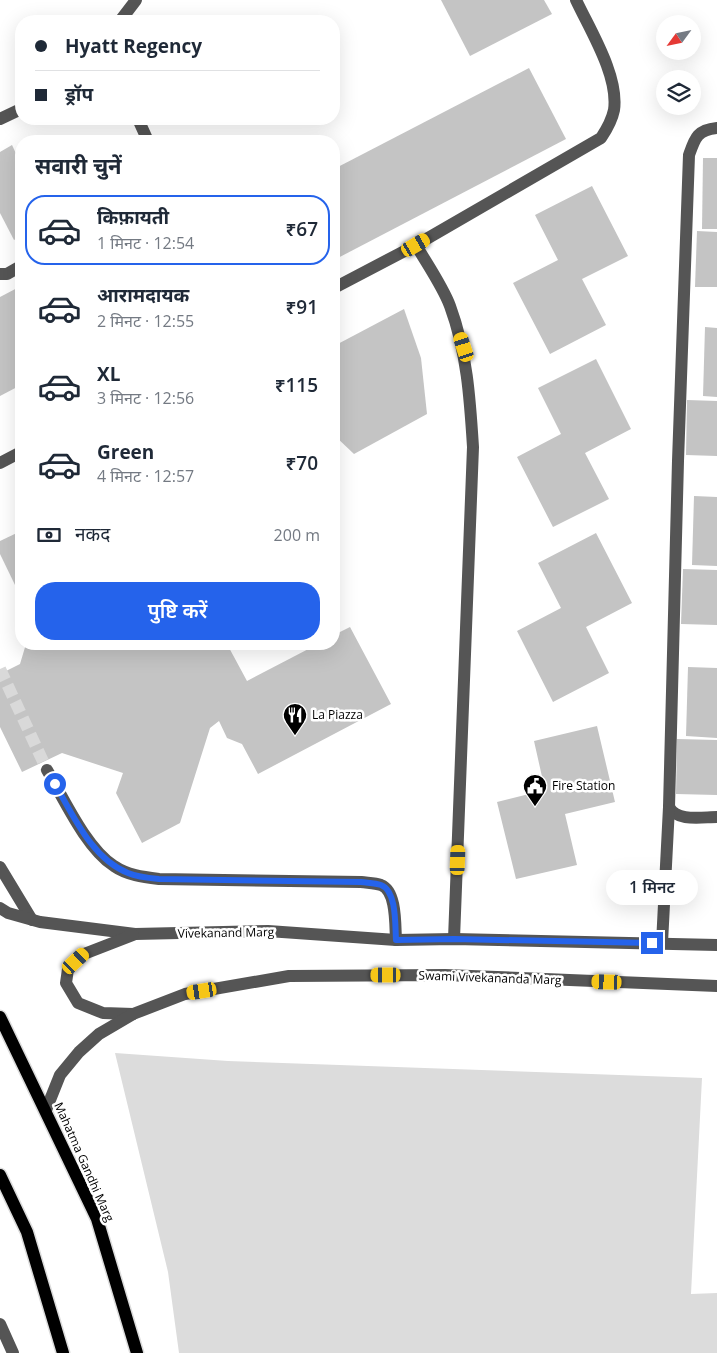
<!DOCTYPE html>
<html lang="hi">
<head>
<meta charset="utf-8">
<style>
  :root { --surface:#fff; --page:#f6f6f7; --text:#1f2937; --muted:#747a83; --line:#e0e1e3; --accent:#2563eb }
  body { margin:0; font-family:"Open Sans","Noto Sans Devanagari",sans-serif; background:var(--page); color:var(--text); height:100vh; display:flex; flex-direction:column; font-size:19px; white-space:nowrap }
  * { box-sizing:border-box; margin:0 }
  p { font-size:16px; color:var(--muted) }
  .icon { flex:none; width:28px; height:28px; fill:none; stroke:currentColor; stroke-width:2; stroke-linecap:round; stroke-linejoin:round }
  .map { position:relative; flex:1; overflow:hidden }
  .details { position:absolute; left:15px; top:135px; width:325px; height:515px; display:flex; flex-direction:column; background:var(--surface); border-radius:20px; box-shadow:0 5px 20px #0002 }
  .details>* { flex:none }
  .banner { position:absolute; left:15px; top:15px; width:325px; height:110px; border-radius:20px; box-shadow:0 5px 20px #0002; display:grid; align-content:center; height:110px; padding:0 20px; background:var(--surface) }
  .needle { width:32px; rotate:237deg }
  .controls { position:absolute; left:656px; top:15px; display:grid; gap:10px }
  .controls a { display:grid; place-items:center; width:45px; height:45px; border-radius:50%; background:var(--surface); box-shadow:0 5px 20px #0002; font-size:25px }
  .end { position:absolute; width:22px; height:22px; margin:-11px; border:6px solid #2563eb; background:#fff; box-shadow:0 0 0 2px #fff }
  .from { border-radius:50% }
  .bubble { position:absolute; height:35px; border-radius:18px; background:var(--surface); box-shadow:0 5px 20px #0002; font-size:16px; font-weight:600; line-height:35px; text-align:center }
  .car { position:absolute; width:15px; height:30px; margin:-15px -8px; border-radius:6px; box-shadow:0 0 4px 1px #0007; background:linear-gradient(#f5c518 24%,#345 0 40%,#f5c518 0 76%,#345 0 86%,#f5c518 0) }
  .banner b { display:flex; align-items:center; gap:18px; height:48px; font-size:19px }
  .banner b+b { border-top:1px solid var(--line) }
  .banner i { width:12px; height:12px; background:var(--text) }
  ul { padding:0; list-style:none }
  li { display:flex; align-items:center; gap:15px; height:70px; margin:0 10px 8px; padding:0 10px; border:2px solid transparent; border-radius:20px }
  li div { flex:1 }
  li b { display:block; font-size:19px }
  li em { font-style:normal; font-weight:600 }
  li.selected { border-color:var(--accent) }
  li>.icon { width:45px; height:45px; stroke-width:1.5 }
  h2 { padding:0 20px; font-size:22px; line-height:60px }
  .pay { display:flex; align-items:center; gap:12px; height:55px; padding:0 20px; font-size:19px }
  .pay p { margin-inline-start:auto }
  .action { display:flex; gap:10px; margin-top:auto; padding:10px 20px }
  .action a { flex:1; height:58px; border-radius:20px; background:var(--accent); color:#fff; font-size:20px; font-weight:600; line-height:58px; text-align:center }
  .map>svg:first-child { display:block }
  .green { fill:#dcdcdc }
  .building { fill:#c4c4c4 }
  .lines { fill:none; stroke-linecap:round; stroke-linejoin:round }
  .minor-tunnel { stroke:#d9d9d9; stroke-width:12; stroke-dasharray:12 6; stroke-linecap:butt }
  .major-casing { stroke:#dbdbdb; stroke-width:15 }
  .minor { stroke:#555; stroke-width:12 }
  .major { stroke:#000; stroke-width:12 }
  .route { stroke:#2563eb; stroke-width:6 }
  .labels { text-anchor:middle; stroke-width:5; stroke-linejoin:round; paint-order:stroke }
  .poi-label { font-size:12px; fill:#000; stroke:#fff; text-anchor:start }
  .street-label { font-size:12px; fill:#000; stroke:#fff }
</style>
</head>
<body>
<div class="map">
<svg width="717" height="1353" viewBox="0 0 717 1353">
  <rect width="100%" height="100%" fill="#fff"/>
  <path class="green" d="M115,1053l113,8 474,17 -11,216 26,-1v60h-538l-11,-81z"/>
  <g class="building">
    <path d="M441,0h103l8,14 -82,42z"/>
    <path d="M529,68l37,71 -232,121v-91z"/>
    <path d="M12,145l9,19v72l-7,4 -14,-27v-61z"/>
    <path d="M703,158h14v71h-15z"/>
    <path d="M592,186l36,70 -46,23 24,46 -56,29 -37,-71 45,-23 -23,-45z"/>
    <path d="M697,231l20,1v55h-22z"/>
    <path d="M21,286v99l-21,11v-99z"/>
    <path d="M404,309l17,49 6,56 -73,40 -20,-19v-89z"/>
    <path d="M705,327l12,1v69l-14,-1z"/>
    <path d="M596,359l35,70 -46,24 24,46 -56,28 -36,-70 44,-23 -23,-46z"/>
    <path d="M687,400l30,1v55l-31,-1z"/>
    <path d="M694,496l23,1v69l-25,-1z"/>
    <path d="M21,531v56l-6,-2 -15,-31v-13z"/>
    <path d="M596,533l36,70 -46,24 23,46 -56,29 -36,-71 44,-23 -23,-45z"/>
    <path d="M683,569l34,1v55l-36,-1z"/>
    <path d="M350,627l41,77 -133,70 -16,-30 -15,-6 -8,-17 -9,7 -30,95 -38,20 -26,-50 7,-20 -61,-20 -40,19 -22,-45v-53l20,-10 6,-20h201l20,37 71,-37h16v-9z"/>
    <path d="M688,667l29,1v70l-31,-2z"/>
    <path d="M597,726l18,76 -50,12 12,51 -61,14 -19,-77 48,-12 -11,-49z"/>
    <path d="M677,739l40,1v55l-41,-1z"/>
  </g>
  <g class="lines">
    <path class="minor-tunnel" d="M0,669l47,101"/>
    <g class="major-casing">
      <g id="major">
        <path d="M0,1017l97,202 40,134"/>
        <path d="M0,1175l27,57 36,121"/>
      </g>
    </g>
    <g class="minor">
      <path d="M120,21l16,-21"/>
      <path d="M0,119l21,-10"/>
      <path d="M138,119l10,22"/>
      <path d="M416,245c11,19 27,42 34,61 17,46 20,93 23,141l-19,492"/>
      <path d="M0,274h7l14,-8"/>
      <path d="M334,288l82,-43 185,-107c6,-9 11,-18 13,-28 5,-34 -24,-80 -38,-110"/>
      <path d="M0,463l21,-11"/>
      <path d="M47,770c17,29 39,78 67,96 13,9 29,11 45,13l202,3c7,1 14,1 20,3 16,6 14,41 15,55"/>
      <path d="M669,807c8,15 33,10 48,10"/>
      <path d="M0,867l32,53"/>
      <path d="M0,908l8,5 32,9 95,12 133,-3 128,9 58,-1 263,6"/>
      <path d="M133,935l-49,19 -16,15 -2,14 12,20 25,10 30,1"/>
      <path d="M662,943l7,-136 9,-346 11,-306c6,-17 8,-25 28,-27"/>
      <path d="M46,1110l14,-35 19,-23 20,-18 34,-20 52,-20 104,-18 156,-1 272,11"/>
      <path d="M0,1324l13,29"/>
    </g>
    <use href="#major" class="major"/>
  </g>
  <g class="lines">
    <path class="route" d="M55,784c18,31 37,75 73,89 9,4 20,5 31,6l202,3c7,1 14,1 20,3 16,6 14,41 15,55l58,-1 198,4"/>
  </g>
  <defs>
    <g id="restaurant-pin" transform="scale(1.25)"><path d="M0 17L-7.5 6A9.5 9.5 0 1 1 7.5 6Z" fill="#000" stroke="#fff"/><path d="M-5-6h1v4h1v-4h1v4h1v-4h1v5L-1.5 .5V6h-2V.5L-5-1ZM5-6V6H3V1.5H1.5Q1.5-4 5-6Z" fill="#fff"/></g>
    <g id="civic-pin" transform="scale(1.25)"><path d="M0 17L-7.5 6A9.5 9.5 0 1 1 7.5 6Z" fill="#000" stroke="#fff"/><path d="M-.6-6.5H3V-4.5H.6V-3L4-1V1h2V6H-6V1h2V-1L-.6-3ZM-1.2 2.5V6h2.4V2.5Z" fill="#fff"/></g>
  </defs>
  <g fill-rule="evenodd">
    <use href="#restaurant-pin" x="295" y="715"/>
    <use href="#civic-pin" x="535" y="786"/>
  </g>
  <g class="labels">
    <g class="poi-label">
      <text x="312" y="719">La Piazza</text>
      <text x="552" y="790">Fire Station</text>
    </g>
    <g class="street-label">
      <text transform="translate(226 933) rotate(-1)" y="4">Vivekanand Marg</text>
      <text transform="translate(490 978) rotate(2)" y="4">Swami Vivekananda Marg</text>
      <text transform="translate(84 1162) rotate(66)" y="4">Mahatma Gandhi Marg</text>
    </g>
  </g>
</svg>
<div class="controls">
<a><svg class="needle" viewBox="-14 -14 28 28"><path d="M0-13l5 13h-10z" fill="#e53935"/><path d="M0 13l5-13h-10z" fill="#747a83"/></svg></a>
<a><svg class="icon" aria-label="layers" viewBox="0 0 24 24"><path d="M12 4l9 5-9 5-9-5zM3 14l9 5 9-5"/></svg></a>
</div>
<i class="end from" style="left:55px;top:784px"></i>
<i class="end" style="left:652px;top:943px"></i>
<div class="bubble" style="left:606px;top:870px;width:92px">1 मिनट</div>
<i class="car" style="left:416px;top:245px;rotate:60deg"></i>
<i class="car" style="left:464px;top:347px;rotate:342deg"></i>
<i class="car" style="left:458px;top:860px;rotate:2deg"></i>
<i class="car" style="left:76px;top:961px;rotate:47deg"></i>
<i class="car" style="left:386px;top:975px;rotate:270deg"></i>
<i class="car" style="left:607px;top:982px;rotate:272deg"></i>
<i class="car" style="left:202px;top:991px;rotate:261deg"></i>
<div class="banner">
<b><i class="from"></i>Hyatt Regency</b>
<b><i></i>ड्रॉप</b>
</div>
<section class="details">
<h2>सवारी चुनें</h2>
<ul>
<li class="selected"><svg class="icon" aria-label="car" viewBox="0 0 24 24"><path d="M5 17H2v-5l4-1 3-4h7l3 4 3 1v5h-3M9 17h6M6 11h13"/><circle cx="7" cy="17" r="2"/><circle cx="17" cy="17" r="2"/></svg><div><b>किफ़ायती</b><p>1 मिनट · 12:54</p></div><em>₹67</em></li>
<li><svg class="icon" aria-label="car" viewBox="0 0 24 24"><path d="M5 17H2v-5l4-1 3-4h7l3 4 3 1v5h-3M9 17h6M6 11h13"/><circle cx="7" cy="17" r="2"/><circle cx="17" cy="17" r="2"/></svg><div><b>आरामदायक</b><p>2 मिनट · 12:55</p></div><em>₹91</em></li>
<li><svg class="icon" aria-label="car" viewBox="0 0 24 24"><path d="M5 17H2v-5l4-1 3-4h7l3 4 3 1v5h-3M9 17h6M6 11h13"/><circle cx="7" cy="17" r="2"/><circle cx="17" cy="17" r="2"/></svg><div><b>XL</b><p>3 मिनट · 12:56</p></div><em>₹115</em></li>
<li><svg class="icon" aria-label="car" viewBox="0 0 24 24"><path d="M5 17H2v-5l4-1 3-4h7l3 4 3 1v5h-3M9 17h6M6 11h13"/><circle cx="7" cy="17" r="2"/><circle cx="17" cy="17" r="2"/></svg><div><b>Green</b><p>4 मिनट · 12:57</p></div><em>₹70</em></li>
</ul>
<div class="pay"><svg class="icon" aria-label="cash" viewBox="0 0 24 24"><path d="M3 7h18v10H3z"/><circle cx="12" cy="12" r="2"/></svg>नकद<p>200 m</p></div>
<div class="action"><a>पुष्टि करें</a></div>
</section>
</div>
</body>
</html>
